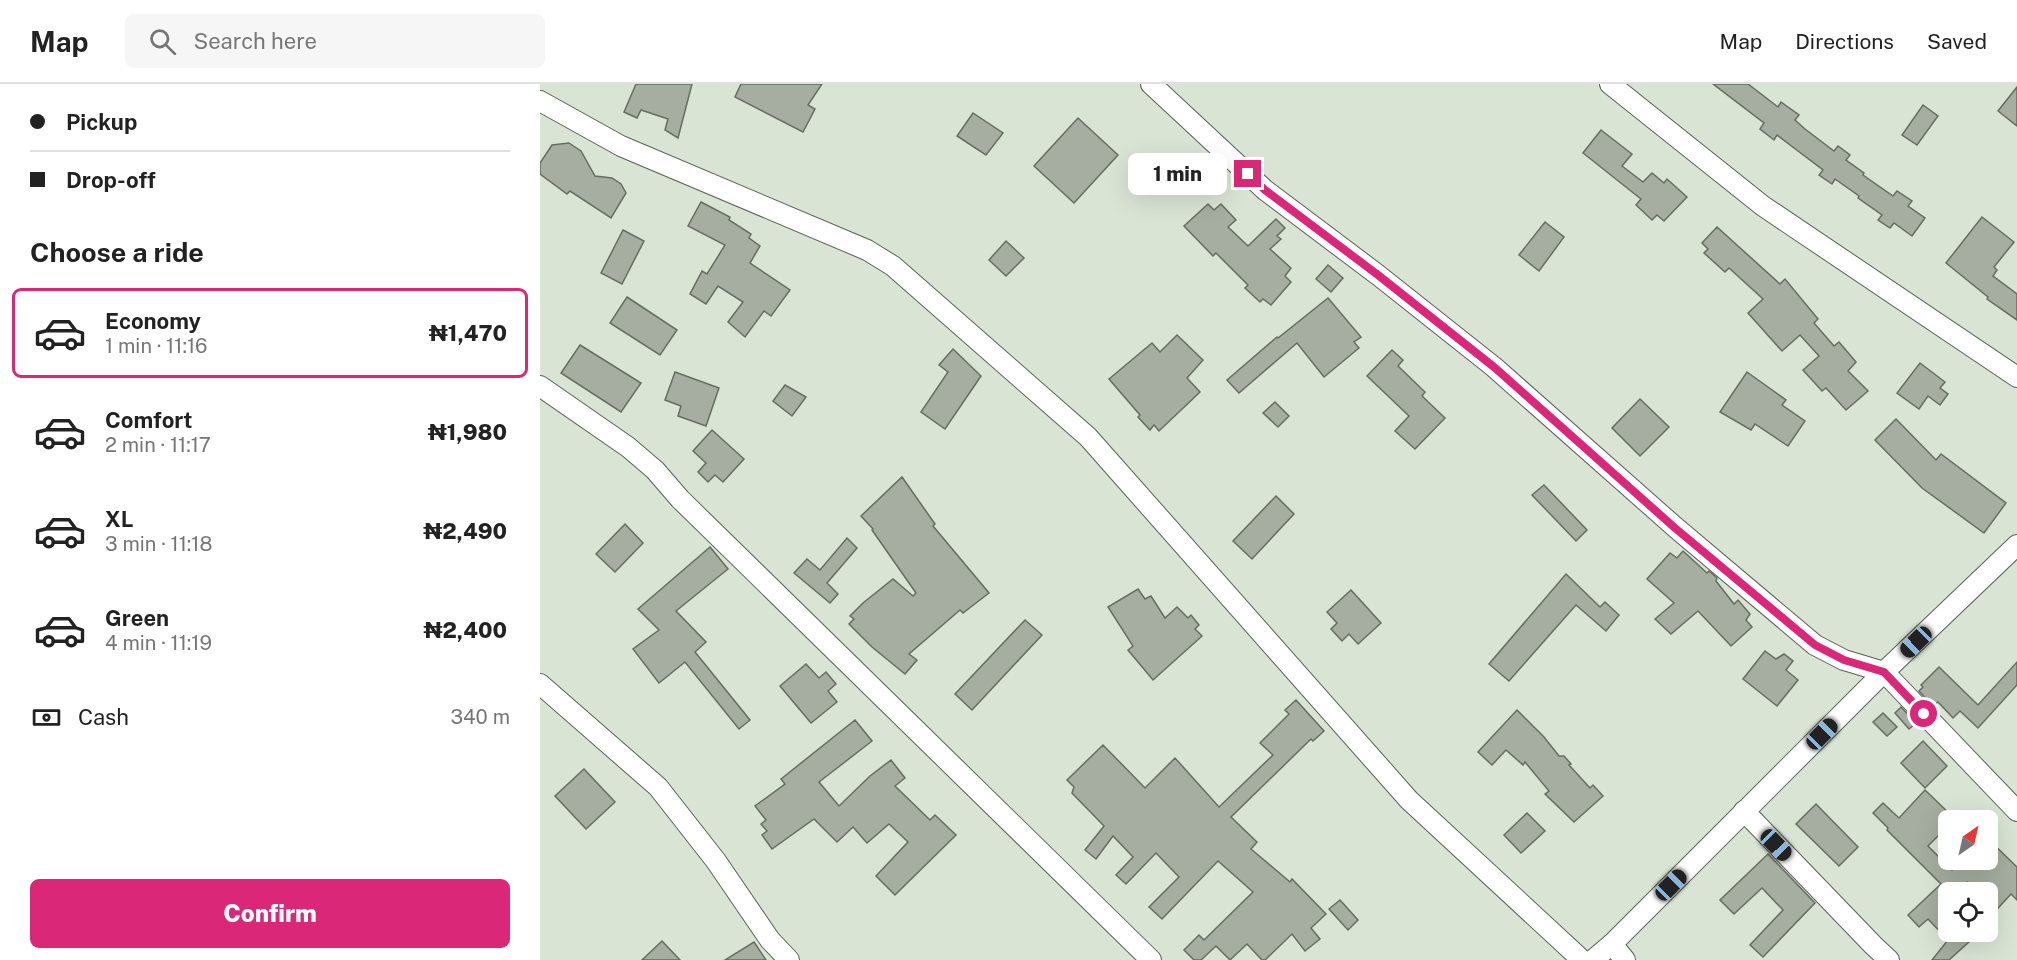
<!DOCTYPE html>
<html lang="en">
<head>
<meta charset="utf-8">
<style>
  :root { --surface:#fff; --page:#f6f6f6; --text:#222; --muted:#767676; --line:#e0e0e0; --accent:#db2777 }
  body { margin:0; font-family:"Public Sans",sans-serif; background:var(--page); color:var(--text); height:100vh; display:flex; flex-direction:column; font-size:22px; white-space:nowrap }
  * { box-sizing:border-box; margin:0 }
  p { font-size:20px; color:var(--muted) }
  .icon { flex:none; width:33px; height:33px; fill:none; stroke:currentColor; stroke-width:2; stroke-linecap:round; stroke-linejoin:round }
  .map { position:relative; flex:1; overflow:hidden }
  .side { display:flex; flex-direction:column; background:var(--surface); width:540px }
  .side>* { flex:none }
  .guide { display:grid; align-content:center; height:132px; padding:0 30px; background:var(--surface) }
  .needle { width:39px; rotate:34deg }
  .fabs { position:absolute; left:1398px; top:726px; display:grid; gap:12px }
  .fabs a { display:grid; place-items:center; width:60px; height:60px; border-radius:9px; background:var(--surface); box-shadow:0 6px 24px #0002; font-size:30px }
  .end { position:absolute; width:27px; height:27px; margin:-14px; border:8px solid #db2777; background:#fff; box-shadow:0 0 0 3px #fff }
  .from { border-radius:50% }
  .bubble { position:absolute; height:42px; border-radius:9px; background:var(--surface); box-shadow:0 6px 24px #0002; font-size:20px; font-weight:800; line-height:42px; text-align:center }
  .car { position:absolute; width:18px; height:36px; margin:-18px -9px; border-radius:8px; box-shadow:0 0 4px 2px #0007; background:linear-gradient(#222 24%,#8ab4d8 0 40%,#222 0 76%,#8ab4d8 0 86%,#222 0) }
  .guide b { display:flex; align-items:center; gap:21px; height:57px; font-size:22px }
  .guide b+b { border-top:2px solid var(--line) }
  .guide i { width:15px; height:15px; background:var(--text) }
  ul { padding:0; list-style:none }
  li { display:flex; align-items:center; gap:18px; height:90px; margin:0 12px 9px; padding:0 18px; border:3px solid transparent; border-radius:9px }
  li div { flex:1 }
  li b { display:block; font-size:22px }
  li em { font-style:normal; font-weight:800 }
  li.active { border-color:var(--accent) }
  li>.icon { width:54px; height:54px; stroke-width:1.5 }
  h2 { padding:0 30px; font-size:27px; line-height:72px }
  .pay { display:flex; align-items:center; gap:15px; height:66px; padding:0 30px; font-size:22px }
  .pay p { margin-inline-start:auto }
  .button { display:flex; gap:12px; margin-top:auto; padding:12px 30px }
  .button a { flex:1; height:69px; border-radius:9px; background:var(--accent); color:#fff; font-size:24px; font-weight:800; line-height:69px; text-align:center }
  header { display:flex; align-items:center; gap:36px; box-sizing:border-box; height:84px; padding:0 30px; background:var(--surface); border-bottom:2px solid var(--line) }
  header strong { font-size:28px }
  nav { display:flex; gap:33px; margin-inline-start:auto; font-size:21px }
  .search { width:420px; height:54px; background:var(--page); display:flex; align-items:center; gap:15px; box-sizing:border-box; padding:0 21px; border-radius:9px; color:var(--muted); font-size:22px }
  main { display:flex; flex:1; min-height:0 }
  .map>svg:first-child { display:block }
  .building { fill:#a5aea0; stroke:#656e61; stroke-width:1.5 }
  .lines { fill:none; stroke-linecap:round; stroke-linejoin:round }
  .minor-casing { stroke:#596255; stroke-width:22 }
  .minor { stroke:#fff; stroke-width:20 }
  .route { stroke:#db2777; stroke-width:8 }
</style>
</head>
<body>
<header>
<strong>Map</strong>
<div class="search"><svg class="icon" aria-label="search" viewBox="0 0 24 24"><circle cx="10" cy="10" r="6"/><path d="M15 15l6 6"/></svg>Search here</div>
<nav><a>Map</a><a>Directions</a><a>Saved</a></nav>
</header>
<main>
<section class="side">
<div class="guide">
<b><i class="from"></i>Pickup</b>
<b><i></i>Drop-off</b>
</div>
<h2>Choose a ride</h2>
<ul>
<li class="active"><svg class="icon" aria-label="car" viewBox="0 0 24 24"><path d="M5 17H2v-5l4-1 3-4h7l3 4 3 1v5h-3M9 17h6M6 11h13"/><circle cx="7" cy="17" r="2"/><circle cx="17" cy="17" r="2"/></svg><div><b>Economy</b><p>1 min · 11:16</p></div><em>₦1,470</em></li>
<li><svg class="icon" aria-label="car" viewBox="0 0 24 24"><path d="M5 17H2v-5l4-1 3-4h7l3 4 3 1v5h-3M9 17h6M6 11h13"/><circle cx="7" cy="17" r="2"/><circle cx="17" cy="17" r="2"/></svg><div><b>Comfort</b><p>2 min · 11:17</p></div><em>₦1,980</em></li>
<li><svg class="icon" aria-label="car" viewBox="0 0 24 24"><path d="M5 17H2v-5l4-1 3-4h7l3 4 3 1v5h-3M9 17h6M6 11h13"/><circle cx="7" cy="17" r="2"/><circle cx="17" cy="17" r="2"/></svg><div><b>XL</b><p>3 min · 11:18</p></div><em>₦2,490</em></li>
<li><svg class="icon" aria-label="car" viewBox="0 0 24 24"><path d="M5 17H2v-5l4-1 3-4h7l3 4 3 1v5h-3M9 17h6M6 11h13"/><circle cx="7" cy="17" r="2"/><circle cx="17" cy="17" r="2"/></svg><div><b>Green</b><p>4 min · 11:19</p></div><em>₦2,400</em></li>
</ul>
<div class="pay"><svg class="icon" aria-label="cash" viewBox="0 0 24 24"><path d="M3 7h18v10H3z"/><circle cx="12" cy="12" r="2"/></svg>Cash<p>340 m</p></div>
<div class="button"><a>Confirm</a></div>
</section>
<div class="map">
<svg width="1477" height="876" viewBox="0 0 1477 876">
  <rect width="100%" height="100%" fill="#dae4d5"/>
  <g class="building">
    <path d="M96,0h56l-14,54 -13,-8 3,-11 -27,-9 -4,8 -13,-6z"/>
    <path d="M201,0h81l-14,21 7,4 -12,23 -68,-35z"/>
    <path d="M1173,0h35l30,23 3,-5 18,13 -4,5 10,9 29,22 4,-5 12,9 -4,5 18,13 -1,2 30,21 4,-5 15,10 -4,5 17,12 -13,18 -18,-13 -4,5 -12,-8 4,-5 -24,-17 1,-2 -24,-17 -3,5 -13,-9 4,-5 -25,-19 -21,-16 -3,5 -14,-11 4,-6z"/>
    <path d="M1477,3v39l-19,-15z"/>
    <path d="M1383,21l15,11 -21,29 -15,-10z"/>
    <path d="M433,29l30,20 -17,22 -29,-19z"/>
    <path d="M538,34l40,37 -44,48 -40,-37z"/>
    <path d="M1061,46l31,24 -10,12 21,16 9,-9 12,10 3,-4 20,18 -23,24 -7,-6 -5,5 -16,-15 5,-6 -58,-46z"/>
    <path d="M29,59l12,8 14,25 17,2 9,6 5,9 -15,25 -41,-27 -3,3 -27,-20v-11l12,-18z"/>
    <path d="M161,118l29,15 -1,3 22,14 -2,4 11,8 -10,17 40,27 -19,26 -7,-5 -19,26 -17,-15 15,-20 -25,-16 -12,18 -16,-10 12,-23 5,3 18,-29 -37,-19z"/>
    <path d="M668,120l6,6 7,-6 15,16 -8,7 20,19 28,-27 9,9 -8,8 4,3 -11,10 21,19 -6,8 6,6 -20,23 -8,-6 -3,3 -15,-14 3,-3 -32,-32 -3,3 -29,-30z"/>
    <path d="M1442,133l32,25 -20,25 3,3 -4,6 24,18v26l-30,-21 1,-2 -42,-34z"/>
    <path d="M1005,138l19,15 -25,34 -20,-16z"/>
    <path d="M1177,143l63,57 5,-5 33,40 -4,4 20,23 5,-4 17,20 -8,9 20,20 -22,19 -20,-22 -4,3 -19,-21 16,-14 -19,-21 -18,16 -34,-38 15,-14 -34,-31 -4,4 -21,-19 4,-4 -6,-6z"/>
    <path d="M83,146l21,11 -22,43 -21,-11z"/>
    <path d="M466,157l18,17 -18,18 -17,-16z"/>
    <path d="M788,181l15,13 -12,14 -15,-13z"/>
    <path d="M87,213l50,33 -17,25 -50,-32z"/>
    <path d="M788,214l33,39 -7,5 5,6 -35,29 -27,-34 -58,50 -12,-13 50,-43 1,1z"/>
    <path d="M637,251l26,25 -16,18 13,14 -41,39 -5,-6 -4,5 -12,-13 2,-2 -31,-36 43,-36 8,9z"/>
    <path d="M40,261l61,38 -20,29 -60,-39z"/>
    <path d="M413,265l28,27 -36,53 -24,-17 27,-40 -9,-7z"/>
    <path d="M852,266l11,10 -5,6 27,26 -3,4 23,22 -30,31 -20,-18 14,-15 -42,-40z"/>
    <path d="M1380,279l25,19 -5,6 8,6 -8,11 -12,-9 -9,13 -22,-16z"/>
    <path d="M135,288l44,16 -13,38 -28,-10 3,-10 -16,-6z"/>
    <path d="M1207,288l39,28 -4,5 23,16 -17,25 -33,-22 -4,6 -31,-18z"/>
    <path d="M245,301l21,12 -14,19 -19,-15z"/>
    <path d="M1100,315l29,28 -29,29 -28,-28z"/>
    <path d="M735,318l14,14 -11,11 -15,-14z"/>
    <path d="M1356,335l40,41 5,-6 65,49 -22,30 -62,-45 -47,-48z"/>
    <path d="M172,346l32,29 -21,23 -8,-7 -7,7 -10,-10 8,-9 -13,-12z"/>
    <path d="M362,393l33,47 -2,2 56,67 -26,20 -3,-3 -51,44 8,6 -12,14 -33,-27 -23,-23 5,-5 -4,-3 13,-13 30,-24 20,17 3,-3 -44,-63 1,-1 -12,-13z"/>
    <path d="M1004,401l43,45 -11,11 -44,-46z"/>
    <path d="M736,412l18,18 -42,45 -19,-18z"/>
    <path d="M85,440l18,19 -28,29 -19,-18z"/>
    <path d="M307,454l10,10 -30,35 11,11 -8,9 -36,-30 13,-14 13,11z"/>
    <path d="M170,463l18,22 -52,42 30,31 -11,10 55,68 -11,9 -54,-67 -26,21 -26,-34 26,-19 -21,-21z"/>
    <path d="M1143,467l24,22 2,-2 8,7 -1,3 18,23 4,-4 12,14 -4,6 6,7 -21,19 -33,-35 -27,23 -16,-15 19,-16 -27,-24 23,-26 7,5z"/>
    <path d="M1026,490l34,33 5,-5 14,13 -13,16 -30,-26 -67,76 -20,-17z"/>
    <path d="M598,505l7,10 6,-3 14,22 12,-11 11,11 3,-3 8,10 -4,4 7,7 -49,44 -25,-30 5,-4 -25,-39z"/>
    <path d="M811,506l30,33 -23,21 -9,-10 -7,7 -11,-12 6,-6 -10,-11z"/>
    <path d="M485,536l17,15 -70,75 -17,-16z"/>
    <path d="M1225,567l11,8 8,-5 9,7 -7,9 12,10 -21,26 -34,-27z"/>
    <path d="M1477,578v23l-39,43 -18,-17 -7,7 -15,-16 -5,4 -14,-15 4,-4 -2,-2 18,-18 39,38z"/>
    <path d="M266,580l13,14 7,-6 10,12 -8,7 9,11 -26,21 -31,-37z"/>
    <path d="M756,616l28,31 -11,10 -2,-2 -80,78 26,25 -6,7 39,33 2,-3 34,35 -15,14 9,11 -15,12 -13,-17 -27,26h-3l-15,-16 -17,16 -14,-14 -15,14h-7l-10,-10 15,-15 5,5 49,-48 -35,-31 -56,58 -13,-12 30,-30 -23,-24 -30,31 -10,-9 17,-18 -20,-21 -17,23 -11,-9 19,-24 -32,-33 2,-6 -7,-7 36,-35 42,43 30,-30 44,49 54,-52 -13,-12 29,-29 -4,-4z"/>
    <path d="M1361,623l15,16 -7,6 -14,-16z"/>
    <path d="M977,626l27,27 15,19h5l7,8 -2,1 21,23 3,-3 10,11 -29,26 -29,-28 4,-3 -24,-29 -2,3 -17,-15 -14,15 -14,-13z"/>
    <path d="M1343,629l14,14 -10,9 -14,-14z"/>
    <path d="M315,636l17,21 -53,41 20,24 31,-30 21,-16 14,18 -10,8 35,34 5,-5 21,20 -61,60 -19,-19 32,-34 -19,-18 -22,19 -14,-16 -16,15 -23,-23 -42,30 -10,-14 5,-4 -6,-7 5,-4 -11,-14 30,-22 -4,-5z"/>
    <path d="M1383,657l24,25 -22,22 -24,-25z"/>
    <path d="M44,685l31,33 -29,27 -31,-33z"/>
    <path d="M1385,706l30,29 -7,1v6l-20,20 24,24 10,-10h26v-21l29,28v33l-6,-6 -23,25v-27h-10l-11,-10 -10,10h-9v40h32l-31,28h-17l16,-20 -20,-21 -9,8 -11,-12 33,-31 -54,-54 1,-2 -15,-15 10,-10 16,15z"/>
    <path d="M1276,720l42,43 -19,19 -43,-42z"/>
    <path d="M987,729l18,18 -24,22 -17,-18z"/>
    <path d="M1228,770l47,49 -52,54 -13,-12 33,-35 -21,-22 -28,26 -14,-14z"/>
    <path d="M800,816l18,20 -10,10 -19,-21z"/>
    <path d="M122,857l18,19h-38z"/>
    <path d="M214,858l12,18h-41z"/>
  </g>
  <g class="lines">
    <g class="minor-casing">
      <g id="minor">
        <path d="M611,0l114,106 113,85 116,92 181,160 140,118 29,15 40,12 133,139"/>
        <path d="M1070,0l153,122 254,171"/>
        <path d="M0,17l81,45 246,104 26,16 195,171 321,363 173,160"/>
        <path d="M0,302l88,61 27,23 25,29 471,461"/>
        <path d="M0,600l118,103 58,74 54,79 19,20"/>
        <path d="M1204,727l129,134 16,15"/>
        <path d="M1072,860l13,16"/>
        <path d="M1053,876l19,-16 272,-272 133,-127"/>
      </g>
    </g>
    <use href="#minor" class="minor"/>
  </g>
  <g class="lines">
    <path class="route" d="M708,90l17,16 113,85 116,92 181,161 140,117 29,15 40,12 40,42"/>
  </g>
</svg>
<div class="fabs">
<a><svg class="needle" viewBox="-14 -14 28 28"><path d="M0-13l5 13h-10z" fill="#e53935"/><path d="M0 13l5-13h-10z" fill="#767676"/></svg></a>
<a><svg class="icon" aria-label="locate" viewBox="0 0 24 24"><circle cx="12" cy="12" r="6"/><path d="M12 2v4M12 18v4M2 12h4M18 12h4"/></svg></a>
</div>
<i class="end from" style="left:1384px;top:630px"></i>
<i class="end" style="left:708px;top:90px"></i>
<div class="bubble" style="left:588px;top:69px;width:99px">1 min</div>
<i class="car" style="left:1376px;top:558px;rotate:226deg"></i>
<i class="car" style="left:1282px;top:650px;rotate:45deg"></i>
<i class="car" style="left:1236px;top:761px;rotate:136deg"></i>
<i class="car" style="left:1131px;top:801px;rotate:45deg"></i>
</div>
</main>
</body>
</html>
